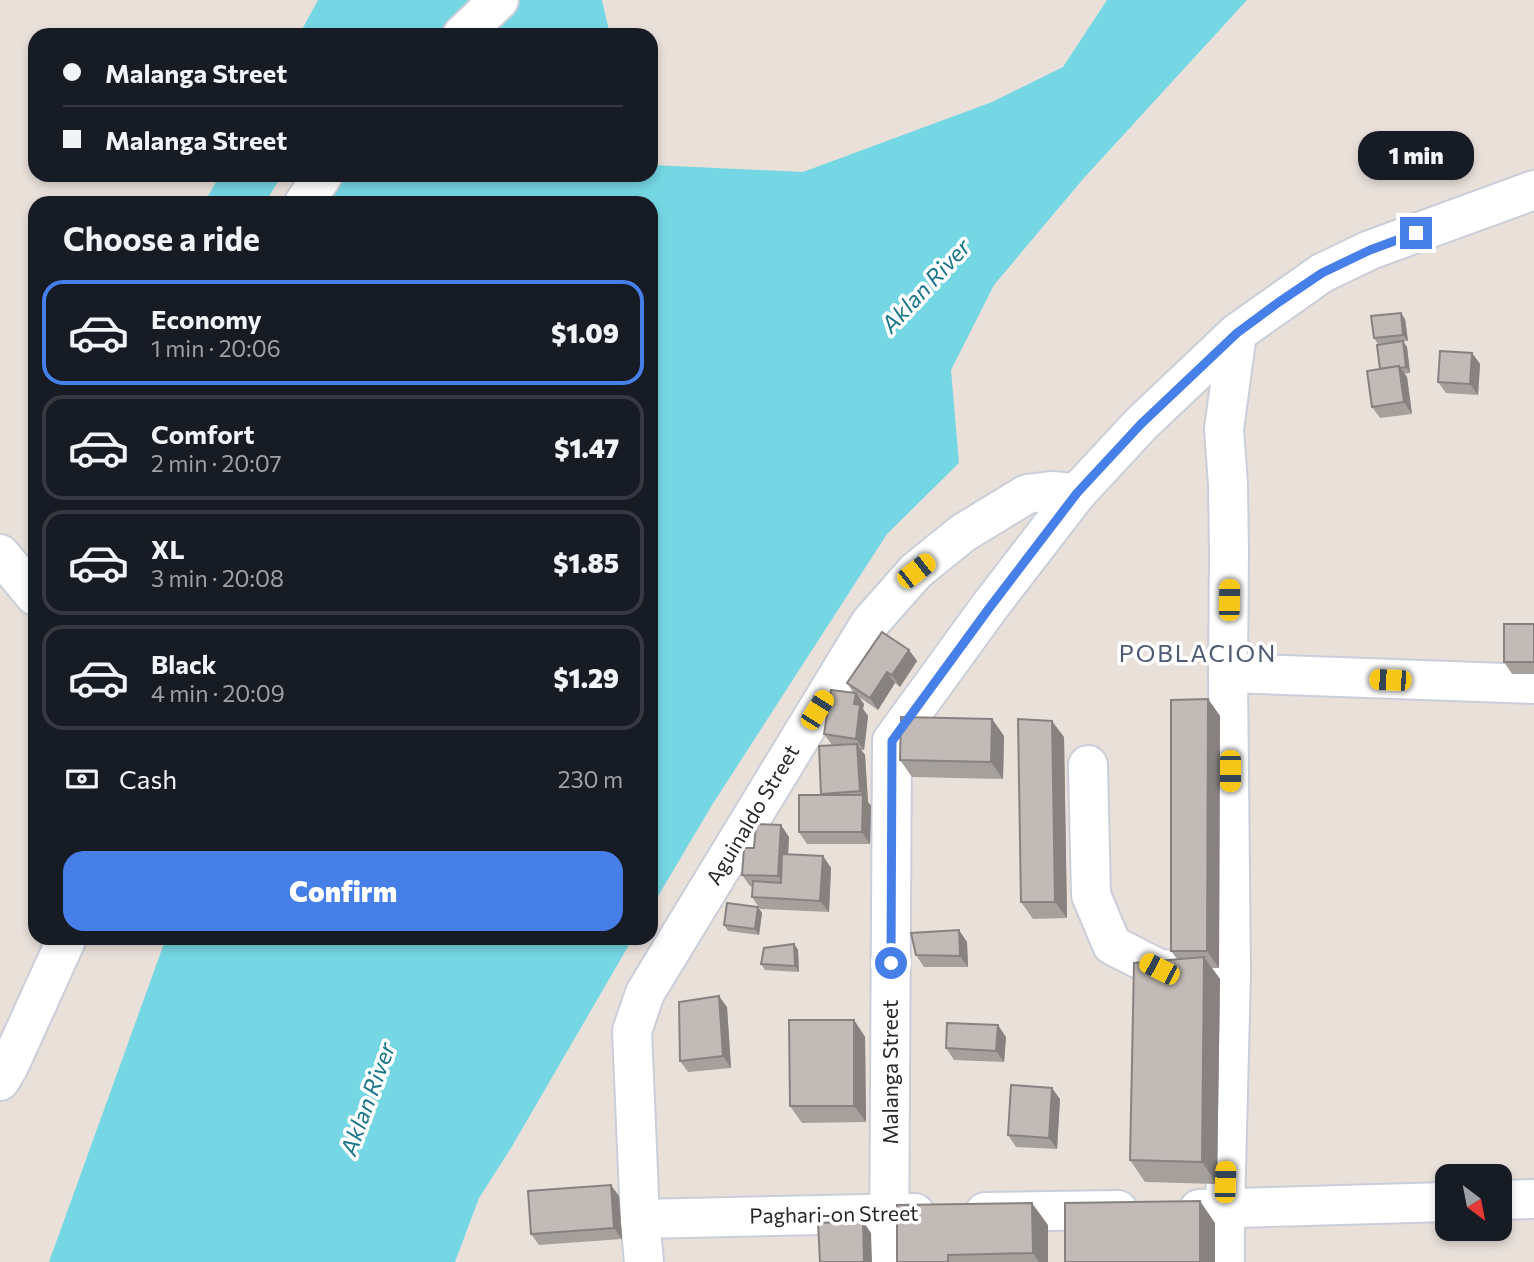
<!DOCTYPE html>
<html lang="en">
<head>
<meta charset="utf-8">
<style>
  :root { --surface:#171b24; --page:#242831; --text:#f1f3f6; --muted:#9ea1a6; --line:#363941; --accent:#477fe9 }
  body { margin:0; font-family:Commissioner,sans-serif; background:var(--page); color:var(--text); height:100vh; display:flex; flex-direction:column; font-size:26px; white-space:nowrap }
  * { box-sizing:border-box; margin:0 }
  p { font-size:23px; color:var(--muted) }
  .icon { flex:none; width:38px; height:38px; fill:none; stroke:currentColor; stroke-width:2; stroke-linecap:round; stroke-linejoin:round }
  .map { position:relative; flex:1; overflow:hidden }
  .panel { position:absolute; left:28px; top:196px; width:630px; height:749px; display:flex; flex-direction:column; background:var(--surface); border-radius:21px; box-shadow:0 4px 10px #0003 }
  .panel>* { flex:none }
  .top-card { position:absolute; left:28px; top:28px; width:630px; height:154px; border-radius:21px; box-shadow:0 4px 10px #0003; display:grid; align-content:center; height:154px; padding:0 35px; background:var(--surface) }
  .needle { width:46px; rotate:148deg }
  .controls { position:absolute; left:1435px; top:1164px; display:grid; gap:14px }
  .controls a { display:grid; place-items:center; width:77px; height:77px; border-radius:14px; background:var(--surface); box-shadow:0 4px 10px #0003; font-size:35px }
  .end { position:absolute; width:32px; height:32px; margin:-16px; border:9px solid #477fe9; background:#fff; box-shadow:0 0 0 4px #fff }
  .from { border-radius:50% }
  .bubble { position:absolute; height:49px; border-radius:21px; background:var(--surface); box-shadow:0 4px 10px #0003; font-size:23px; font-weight:800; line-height:49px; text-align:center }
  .car { position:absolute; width:21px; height:42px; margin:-21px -10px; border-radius:9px; box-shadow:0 0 5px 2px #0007; background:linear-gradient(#f5c518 24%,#345 0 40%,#f5c518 0 76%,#345 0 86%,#f5c518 0) }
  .top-card b { display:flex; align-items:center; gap:24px; height:66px; font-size:26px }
  .top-card b+b { border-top:2px solid var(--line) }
  .top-card i { width:18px; height:18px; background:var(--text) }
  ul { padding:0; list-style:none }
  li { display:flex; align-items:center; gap:21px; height:105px; margin:0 14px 10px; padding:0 21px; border:4px solid var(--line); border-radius:21px }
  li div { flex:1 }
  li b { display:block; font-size:26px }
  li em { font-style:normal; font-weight:800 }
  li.current { border-color:var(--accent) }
  li>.icon { width:63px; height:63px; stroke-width:1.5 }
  h2 { padding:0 35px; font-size:32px; line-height:84px }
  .pay { display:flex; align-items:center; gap:18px; height:77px; padding:0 35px; font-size:26px }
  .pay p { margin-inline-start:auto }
  .button { display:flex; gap:14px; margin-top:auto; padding:14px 35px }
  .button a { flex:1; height:80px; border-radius:21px; background:var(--accent); color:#fff; font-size:28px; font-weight:800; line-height:80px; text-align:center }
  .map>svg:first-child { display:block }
  .water { fill:#75d7e3 }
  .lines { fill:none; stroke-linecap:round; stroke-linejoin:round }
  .minor-casing { stroke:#c9ced8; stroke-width:42 }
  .minor { stroke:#fff; stroke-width:38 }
  .wall { fill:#a6a09d }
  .shaded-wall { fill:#878280 }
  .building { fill:#c1bab7; stroke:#878280; stroke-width:2 }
  .route { stroke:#477fe9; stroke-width:9 }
  .labels { text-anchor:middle; stroke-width:7; stroke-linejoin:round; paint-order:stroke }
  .street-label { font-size:21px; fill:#272727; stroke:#fff }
  .water-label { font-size:23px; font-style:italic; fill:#19758a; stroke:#fff }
  .quarter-label { font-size:24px; letter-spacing:2px; fill:#4c5a73; stroke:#fff }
</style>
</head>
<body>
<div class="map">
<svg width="1534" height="1262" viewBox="0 0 1534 1262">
  <rect width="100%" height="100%" fill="#e9e0da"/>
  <g class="water">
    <path d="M318,0h284l8,35h-311z"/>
    <path d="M1107,0h140l-164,179 -89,106 -43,85 8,93 -72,71 -175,271 -61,103v-705h-324l7,-28h317v-10l152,7 189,-70 71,-35z"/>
    <path d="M220,175h62l-17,28h-61z"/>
    <path d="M166,938h467l-122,210 -32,50 -24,64h-406z"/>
  </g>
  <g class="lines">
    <g class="minor-casing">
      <g id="minor">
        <path d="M462,35l37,-35"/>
        <path d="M304,203l19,-28"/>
        <path d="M0,554l35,42"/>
        <path d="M1228,673l306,11"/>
        <path d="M1088,765l3,130 21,50 47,24 38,2"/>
        <path d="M0,1081l9,-15 58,-128"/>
        <path d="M1500,1200l34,-1"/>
        <path d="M1199,1209l248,-7"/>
        <path d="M985,1212l133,-2"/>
        <path d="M640,1219l275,-6"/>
        <path d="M644,1262l-4,-43 -8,-188 13,-38 225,-370 46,-52 47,-38 64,-39 24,-3 26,2"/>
        <path d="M889,1262l3,-521 98,-135 87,-113 64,-69 96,-91 85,-60 48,-23 164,-60"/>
        <path d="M1225,1262v-53l6,-235 -3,-301 1,-121 -1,-68 -4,-55 13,-96"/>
      </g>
    </g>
    <use href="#minor" class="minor"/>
  </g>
  <g class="wall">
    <path d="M1405,319l3,22 -30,3 -4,-6z"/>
    <path d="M1407,347l3,26 -6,1 3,3 5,37 -32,4 -8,-11 8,-38z"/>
    <path d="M1472,353l8,11 -2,31 -32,-2 -8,-11z"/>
    <path d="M1534,624v50h-22l-8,-12z"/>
    <path d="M909,650l8,11 -17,26 -5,-4 -17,27 -19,-13 5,7 -1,5 5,7 -4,34h-3l4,5 3,47 3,4 -1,38h-63l-8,-12 23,-37 -1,-1 11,-49 -8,-11 30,-41 -7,-10z"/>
    <path d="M1208,699l12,17 -1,252h-7l8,11 -3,205 -72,-2 -15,-22 47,-201 -6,-8z"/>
    <path d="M992,719l12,17 -1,43 -91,-2 -12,-17z"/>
    <path d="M1064,737l3,181 -34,1 -12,-17z"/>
    <path d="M789,837l-1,18 35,1 8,12 -2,44 -69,-3 -8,-12v-10l-2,-1 -8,-11 12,-27z"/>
    <path d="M758,907l4,6 -3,22 -31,-4 -4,-6z"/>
    <path d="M967,942l1,25h-44l-8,-12z"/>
    <path d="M794,944l4,6 1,22 -34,-2 -4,-6z"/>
    <path d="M727,1007l4,61 -43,4 -8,-11z"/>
    <path d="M854,1020l11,17 1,85 -64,1 -12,-17z"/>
    <path d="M1006,1037l-2,25 -50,-2 -8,-12z"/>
    <path d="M1060,1099l-3,50 -41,-2 -8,-12z"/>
    <path d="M619,1196l3,43 -83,6 -8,-11z"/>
    <path d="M1048,1225v37h-151z"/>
  </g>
  <g class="shaded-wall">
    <path d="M1401,313l4,6 3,22 -5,-6z"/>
    <path d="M1403,341l4,6 3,26 -4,-6z"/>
    <path d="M1472,353l8,11 -2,31 -8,-11z"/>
    <path d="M1399,366l8,11 5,37 -8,-12z"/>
    <path d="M909,650l8,11 -17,26 -8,-12z"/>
    <path d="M887,672l8,11 -17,27 -8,-12z"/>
    <path d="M856,693l8,11 -1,5 5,7 -4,34 -8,-11 -2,-35z"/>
    <path d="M1208,699l12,17 -1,252 -12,-17z"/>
    <path d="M992,719l12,17 -1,43 -12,-17z"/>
    <path d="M1052,721l12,16 3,181 -12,-16z"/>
    <path d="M857,744l8,11 3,47 3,4 -1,38 -8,-12 1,-37 -3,-4z"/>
    <path d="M781,825l8,12 -3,51 -8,-12z"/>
    <path d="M823,856l8,12 -2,44 -9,-11z"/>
    <path d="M758,907l4,6 -3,22 -4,-6z"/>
    <path d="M959,930l8,12 1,25 -8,-11z"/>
    <path d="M794,944l4,6 1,22 -4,-6z"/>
    <path d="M1204,957l16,22 -3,205 -15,-22z"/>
    <path d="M719,996l8,11 4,61 -8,-12z"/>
    <path d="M854,1020l11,17 1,85 -12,-16z"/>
    <path d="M998,1025l8,12 -2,25 -8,-11z"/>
    <path d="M1052,1088l8,11 -3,50 -8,-11z"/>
    <path d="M611,1185l8,11 3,43 -8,-11z"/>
    <path d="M1200,1201l15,22v39h-15z"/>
    <path d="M1032,1203l16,22v37h-9l-6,-9z"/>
    <path d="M863,1221l8,12 1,29h-8z"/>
  </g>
  <g class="building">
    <path d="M1401,313l2,22 -29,3 -3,-22z"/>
    <path d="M1403,341l3,26 -6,1 -1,-2 -19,3 -3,-24z"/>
    <path d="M1440,351l32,2 -2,31 -32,-2z"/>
    <path d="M1399,366l5,36 -32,5 -5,-36z"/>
    <rect x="1504" y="624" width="30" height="38"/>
    <path d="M882,632l27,18 -17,25 -5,-3 -17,26 -23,-15z"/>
    <path d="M831,690l25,3 -2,11 6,1 -4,34 -32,-5z"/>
    <path d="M1208,699l-1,252h-36v-251z"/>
    <path d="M901,717l91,2 -1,43 -91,-2z"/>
    <path d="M1018,719l34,2 3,181h-34z"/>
    <path d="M857,744l3,47 -39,3 -2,-48z"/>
    <path d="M799,795h64l-1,37h-63z"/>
    <path d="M756,824l25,1 -3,51 -36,-1 2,-27h10z"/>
    <path d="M782,854l41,2 -3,45 -68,-4 1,-16 28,2z"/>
    <path d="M727,903l31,4 -3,22 -31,-4z"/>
    <path d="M959,930l1,26 -44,-1 -5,-22z"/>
    <path d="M794,944l1,22 -34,-2 3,-16z"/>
    <path d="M1204,957l-2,205 -72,-2 4,-197z"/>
    <path d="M719,996l4,60 -43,5 -1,-59z"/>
    <path d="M789,1020h65v86h-64z"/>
    <path d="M947,1023l51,2 -2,26 -50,-3z"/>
    <path d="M1011,1085l41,3 -3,50 -41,-3z"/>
    <path d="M611,1185l3,43 -83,6 -3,-43z"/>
    <path d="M1200,1201v61h-135v-59z"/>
    <path d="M1032,1203l1,50 -85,2v7h-51v-57z"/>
    <path d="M863,1221l1,41h-44l-2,-39z"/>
  </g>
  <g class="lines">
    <path class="route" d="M891,963l1,-222 98,-134 87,-114 64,-69 96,-91 42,-31 43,-29 48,-23 46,-17"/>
  </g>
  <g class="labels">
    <g class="street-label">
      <text transform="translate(753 815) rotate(-59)" y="7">Aguinaldo Street</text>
      <text transform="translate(891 1072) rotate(-90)" y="7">Malanga Street</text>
      <text transform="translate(834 1215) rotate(-1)" y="7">Paghari-on Street</text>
    </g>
    <g class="water-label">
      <text transform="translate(926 286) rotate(-47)" y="8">Aklan River</text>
      <text transform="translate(368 1099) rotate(-70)" y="8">Aklan River</text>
    </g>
    <g class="quarter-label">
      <text x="1198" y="662">POBLACION</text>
    </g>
  </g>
</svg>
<div class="controls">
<a><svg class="needle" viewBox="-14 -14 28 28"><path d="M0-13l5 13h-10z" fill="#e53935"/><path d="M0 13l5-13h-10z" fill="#9ea1a6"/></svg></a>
</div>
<i class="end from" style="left:891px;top:963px"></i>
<i class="end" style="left:1416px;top:233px"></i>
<div class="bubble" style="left:1358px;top:131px;width:116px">1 min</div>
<i class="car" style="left:916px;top:571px;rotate:52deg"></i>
<i class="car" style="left:1229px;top:600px;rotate:1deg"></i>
<i class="car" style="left:1390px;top:680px;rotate:272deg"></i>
<i class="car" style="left:817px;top:710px;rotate:32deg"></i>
<i class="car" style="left:1230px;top:771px;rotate:180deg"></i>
<i class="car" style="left:1159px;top:969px;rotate:297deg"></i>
<i class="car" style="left:1225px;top:1182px;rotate:2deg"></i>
<div class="top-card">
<b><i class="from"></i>Malanga Street</b>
<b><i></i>Malanga Street</b>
</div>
<section class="panel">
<h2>Choose a ride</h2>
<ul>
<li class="current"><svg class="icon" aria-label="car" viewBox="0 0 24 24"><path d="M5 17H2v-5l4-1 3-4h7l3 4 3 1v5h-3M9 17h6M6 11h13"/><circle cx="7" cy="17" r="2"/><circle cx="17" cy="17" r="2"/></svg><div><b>Economy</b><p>1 min · 20:06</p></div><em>$1.09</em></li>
<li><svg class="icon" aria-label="car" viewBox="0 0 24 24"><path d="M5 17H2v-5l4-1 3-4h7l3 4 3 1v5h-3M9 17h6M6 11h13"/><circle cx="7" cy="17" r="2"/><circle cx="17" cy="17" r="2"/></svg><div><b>Comfort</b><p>2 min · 20:07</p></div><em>$1.47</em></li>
<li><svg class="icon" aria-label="car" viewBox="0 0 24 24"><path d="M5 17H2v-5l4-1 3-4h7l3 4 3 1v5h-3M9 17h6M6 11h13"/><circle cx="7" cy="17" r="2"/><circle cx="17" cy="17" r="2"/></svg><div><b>XL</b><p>3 min · 20:08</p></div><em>$1.85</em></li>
<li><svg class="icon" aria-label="car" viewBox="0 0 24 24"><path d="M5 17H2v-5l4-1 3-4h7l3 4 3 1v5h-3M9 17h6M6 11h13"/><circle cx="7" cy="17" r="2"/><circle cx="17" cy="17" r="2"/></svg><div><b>Black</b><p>4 min · 20:09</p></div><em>$1.29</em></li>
</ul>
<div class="pay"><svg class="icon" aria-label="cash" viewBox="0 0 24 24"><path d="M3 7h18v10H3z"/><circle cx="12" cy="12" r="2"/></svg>Cash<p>230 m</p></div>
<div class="button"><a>Confirm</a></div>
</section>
</div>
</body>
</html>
